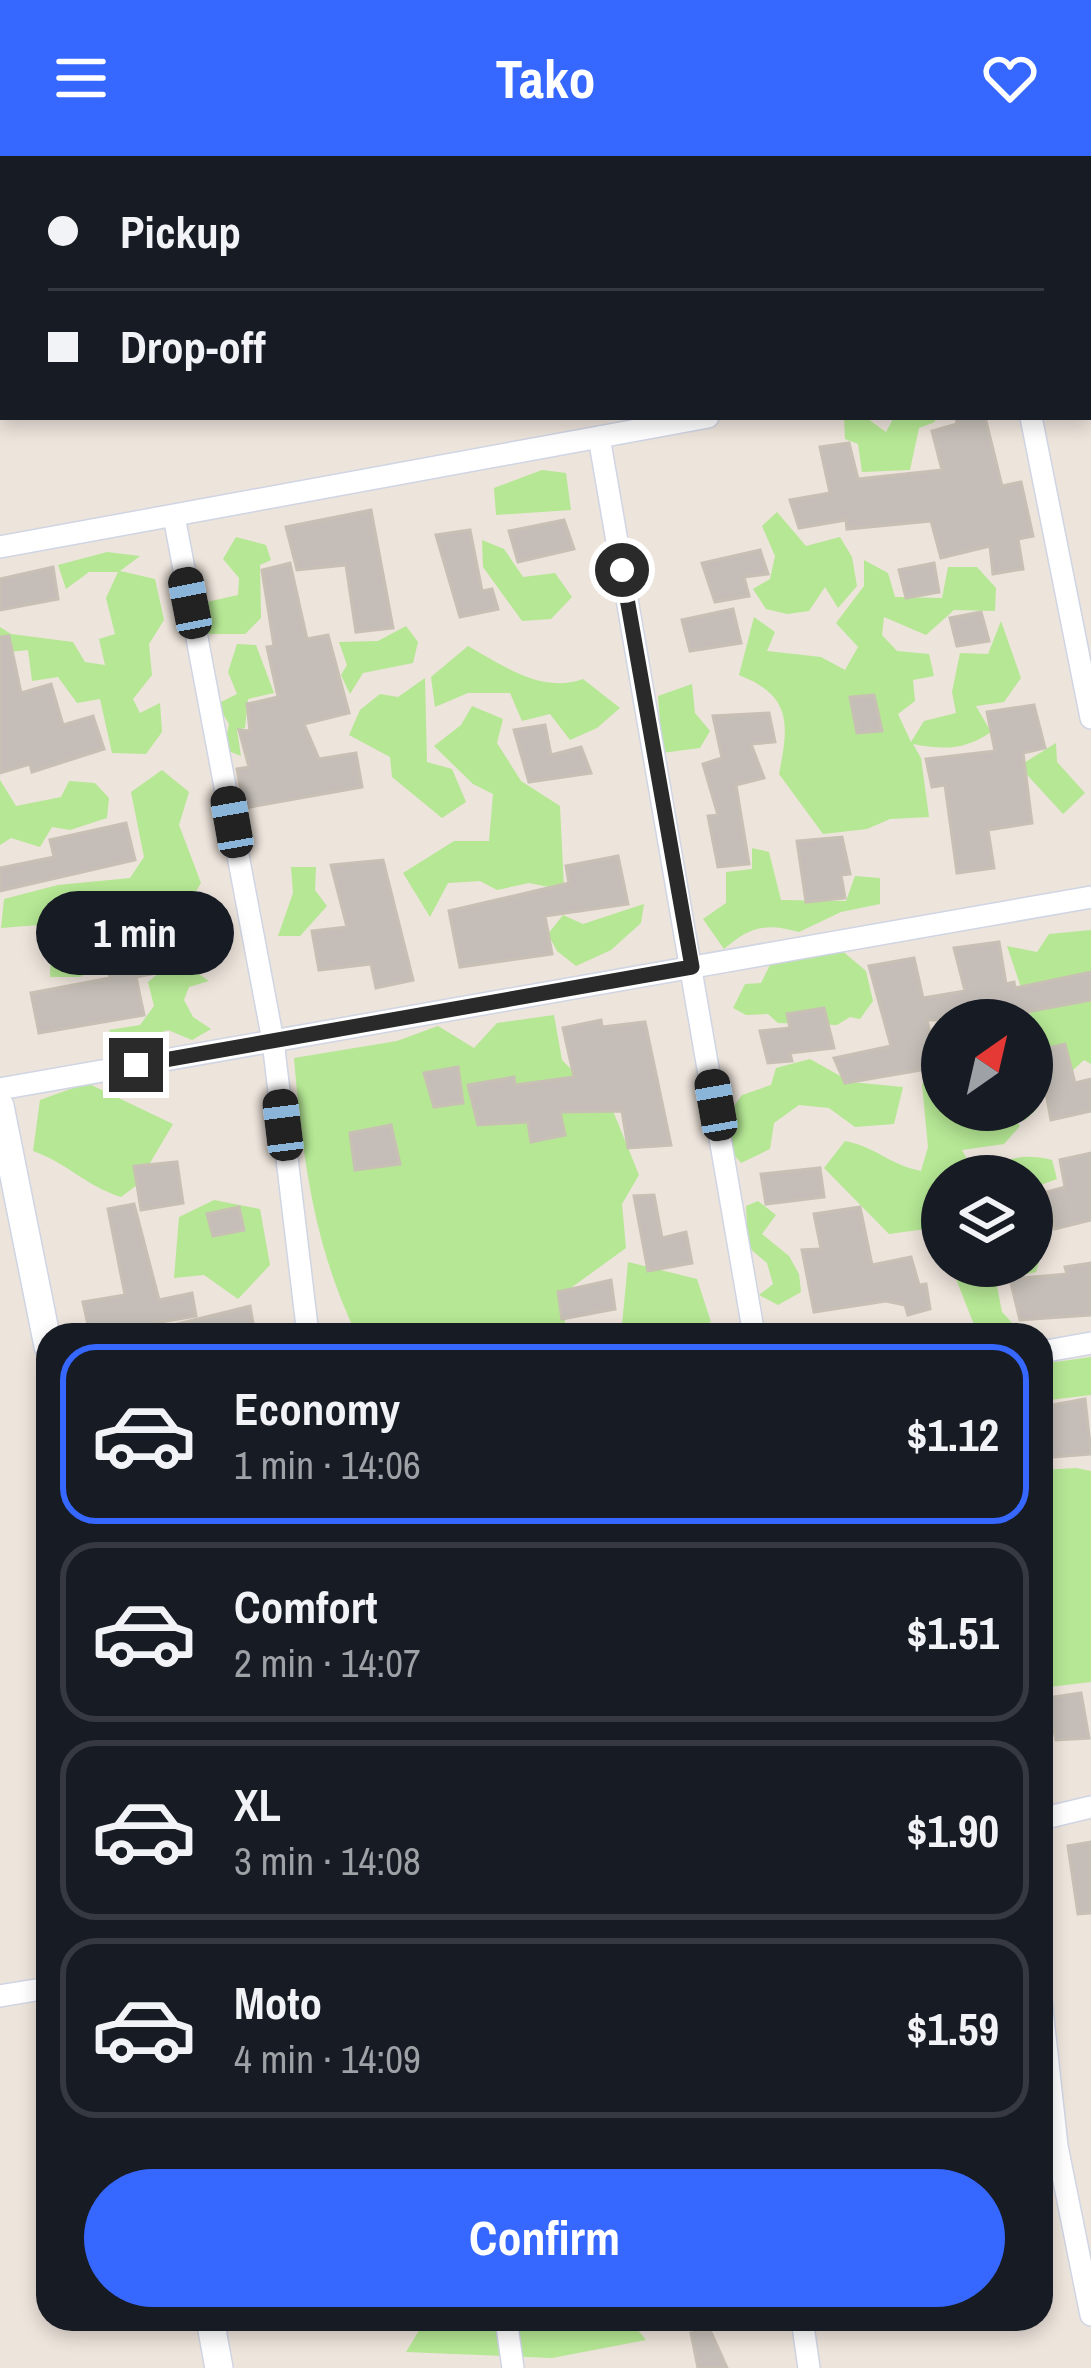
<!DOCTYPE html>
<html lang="en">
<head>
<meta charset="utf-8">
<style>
  :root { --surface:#171b24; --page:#20242c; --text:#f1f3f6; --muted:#9ea1a6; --line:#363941; --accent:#3667ff }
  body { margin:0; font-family:"Archivo Narrow",sans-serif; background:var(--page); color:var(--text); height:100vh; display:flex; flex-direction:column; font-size:45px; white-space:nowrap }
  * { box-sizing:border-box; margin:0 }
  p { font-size:39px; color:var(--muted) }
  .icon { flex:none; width:66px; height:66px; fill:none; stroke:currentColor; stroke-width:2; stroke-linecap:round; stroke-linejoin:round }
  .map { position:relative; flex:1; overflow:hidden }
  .drawer { position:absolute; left:36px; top:1167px; width:1017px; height:1008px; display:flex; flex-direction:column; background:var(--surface); border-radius:36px; box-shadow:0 6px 18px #0003 }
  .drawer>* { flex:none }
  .banner { position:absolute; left:0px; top:0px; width:1092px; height:264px; box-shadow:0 6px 18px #0003; display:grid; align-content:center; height:264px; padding:0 48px; background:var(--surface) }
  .needle { width:78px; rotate:34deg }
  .fabs { position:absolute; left:921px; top:843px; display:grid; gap:24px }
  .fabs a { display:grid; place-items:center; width:132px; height:132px; border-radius:50%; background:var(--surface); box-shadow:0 6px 18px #0003; font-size:60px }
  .end { position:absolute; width:54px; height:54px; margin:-27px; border:15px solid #2a2a2a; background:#fff; box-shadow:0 0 0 6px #fff }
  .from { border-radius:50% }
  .bubble { position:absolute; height:84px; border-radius:42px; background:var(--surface); box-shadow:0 6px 18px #0003; font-size:39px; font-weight:700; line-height:84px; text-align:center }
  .car { position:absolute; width:36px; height:72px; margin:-36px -18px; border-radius:15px; box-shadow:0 0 9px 3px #0007; background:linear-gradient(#222 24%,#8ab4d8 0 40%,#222 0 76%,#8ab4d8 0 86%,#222 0) }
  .banner b { display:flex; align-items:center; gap:42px; height:114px; font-size:45px }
  .banner b+b { border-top:3px solid var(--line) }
  .banner i { width:30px; height:30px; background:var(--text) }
  ul { padding:21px 0 0; list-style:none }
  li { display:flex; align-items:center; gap:36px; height:180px; margin:0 24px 18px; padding:0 24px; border:6px solid var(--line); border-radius:36px }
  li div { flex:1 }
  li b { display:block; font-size:45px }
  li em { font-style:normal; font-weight:700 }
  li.on { border-color:var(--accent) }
  li>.icon { width:108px; height:108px; stroke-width:1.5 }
  .button { display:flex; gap:24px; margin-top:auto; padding:24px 48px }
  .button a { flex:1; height:138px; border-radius:72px; background:var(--accent); color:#fff; font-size:48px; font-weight:700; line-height:138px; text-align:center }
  header { display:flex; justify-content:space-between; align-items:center; height:156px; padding:0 48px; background:var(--accent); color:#fff; font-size:54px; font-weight:700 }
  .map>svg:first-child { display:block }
  .green { fill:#b5e794 }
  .building { fill:#c5beb8; stroke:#c8c0b4; stroke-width:3 }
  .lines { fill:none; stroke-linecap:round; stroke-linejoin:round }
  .minor-casing { stroke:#d0d5e4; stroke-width:24 }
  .tertiary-casing { stroke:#d0d5e4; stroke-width:30 }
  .minor { stroke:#fff; stroke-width:21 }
  .tertiary { stroke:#fff; stroke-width:27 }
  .route { stroke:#2a2a2a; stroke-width:15 }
</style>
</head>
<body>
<header><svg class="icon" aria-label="menu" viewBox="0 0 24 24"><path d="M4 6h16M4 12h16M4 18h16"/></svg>Tako<svg class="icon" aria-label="heart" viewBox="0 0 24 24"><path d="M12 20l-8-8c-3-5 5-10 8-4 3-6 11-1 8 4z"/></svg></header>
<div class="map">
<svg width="1091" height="2212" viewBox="0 0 1091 2212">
  <rect width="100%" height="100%" fill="#ede4db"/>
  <g class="green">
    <path d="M844,261h21l21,15 8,-15h40l1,5 -16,6 -9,42 -48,2 -4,-28 -13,-5z"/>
    <path d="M542,314l24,3 5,37 -75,5 -2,-27z"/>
    <path d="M777,356l29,34 34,-9 12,20 5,29 -19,22 -13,-21 -16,24 -22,3 -21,-5 -13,-20 17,-10 5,-23 -13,-30z"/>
    <path d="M236,381l30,8 5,15 -11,5 1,53 -16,16h-37l-6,-31 36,-8 1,-17 -16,-19z"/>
    <path d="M482,384l22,9 19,28 32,-4 17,24 -21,22 -29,2 -39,-54z"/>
    <path d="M107,396l33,4 -20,15 35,8 9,41 -15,24 3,31 -19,24 7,14 20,-10 2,29 -16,22 -34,-1 -12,-54 -23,4 -19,-26 -26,4 -4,-31 -28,3v-26l11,7 62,8 12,20 20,3 -6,-26 16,-5 -9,-36 12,-26h-29l-23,17 -8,-24z"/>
    <path d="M864,404l24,13 7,24 47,1 6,-31h29l19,21 -1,23 -41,-1 -28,25 -42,-18 -2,18 15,16 32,3 5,22 -21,4 2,21 -17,13 13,28 13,-21 32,-8 -4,-21 8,-39 28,1 13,-33 20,57 -17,24 -28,4 15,26c-26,18 -48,18 -78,12l8,14 8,59 -39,2 -23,10 -44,5 -44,-60c10,-50 13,-78 -40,-99l15,-58 21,15 -8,19 54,6 24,13 13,-23 -22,-24 28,-37z"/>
    <path d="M406,470l12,16 -5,21 -50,10 -13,21 -9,-19 6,-10 -8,-23 39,-1z"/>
    <path d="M237,488l19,1 18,48 -26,6 -3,29 -8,2 4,26 -17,-7 5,-25 -12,-20 20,-10 -9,-22z"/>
    <path d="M468,490c36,20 73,48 115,33l37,29 -23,20 -27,12 -20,-26 -28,7 -12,-28h-42l-33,14 -4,-30z"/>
    <path d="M425,522l2,84 25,7 14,33 -24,16 -50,-41 -2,-20 -41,-22 11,-25 20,-16 18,3z"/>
    <path d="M692,528l3,29 15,18 -10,17 -38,5 -4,-57z"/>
    <path d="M472,550l31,13 -6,24 24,38 39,25 4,84 -35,-7 -32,7 -17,-9 -32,2 -18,34 -27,-44 51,-32h35l4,-47 -20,-10 -39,-38 27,-21z"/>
    <path d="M1056,587l1,19 28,31 -22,21 -44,-48z"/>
    <path d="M162,614l27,22 -10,33 22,58 -15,25 -89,8 -7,21 12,29 -22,11h-30l1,-53 -50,4 3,-29 54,-14 72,-7 14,-21 -13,-65z"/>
    <path d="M0,624l16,26 45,-9 8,-16 26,2 14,15 -2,20 -37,12 -18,-3 -12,20 -29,-9 -11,7z"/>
    <path d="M752,692l17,4 12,48 65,1 9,-25 25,2v26l-39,8 -42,20c-33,-9 -49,-6 -75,17l-21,-30 23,-16v-31l26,-3z"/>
    <path d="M291,711h25l-1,23 12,16 -27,30h-22l15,-43z"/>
    <path d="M644,748l-3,19 -30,27 -35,16 -19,-15 -9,-17 15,-19 20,9z"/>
    <path d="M1091,774v134l-7,-4 -26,24 -18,6 -4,20 -12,11 -11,-5 7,10 -16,18 -42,6 13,24c28,-14 46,-22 77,-14l5,19 -25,9v-12h-90v70l-16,-17 -37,5 -65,-66 21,-27c34,7 42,23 76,30l7,-24 -6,-63 14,-10 6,1v35h90v-90l-25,-74 30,6 12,-18z"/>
    <path d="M167,785l20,1 -4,21 26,18 -20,6 -5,13 9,17 18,12 -19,11 -24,-10 -49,16 -10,-16 31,-5 14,-19 -6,-24 23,-19 -18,-7z"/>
    <path d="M840,793l26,22 7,30 -13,18 -10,-2 -13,8 -59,-2 -10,-9 -22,1 -13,-7 12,-24 16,-1 10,-20z"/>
    <path d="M554,859l8,45 51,51 26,64 -17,29 4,44 -58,42 -4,42 -72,-7 -57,10h-78c-43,-87 -55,-181 -63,-277l103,-17 41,-15 36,22 23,-25z"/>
    <path d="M810,903l41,23 52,5 -9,37 -39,3 -26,-19 -30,-3 -25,18 -4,26 -29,14 -12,-14 -4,-31 17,-23 29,-10 5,-17z"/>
    <path d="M87,927l86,41 -36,61 -16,12c-37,-12 -52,-33 -88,-46l7,-51z"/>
    <path d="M214,1044l46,9 10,56 -32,34 -34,-24 -30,3 5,-61z"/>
    <path d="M758,1045l18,14 -14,19 27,22 10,18 2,18 -23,13 -19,-10 14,-11 -6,-21 -19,-16 -2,-41z"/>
    <path d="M1032,1071l13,13 -9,32 -40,9 6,31 12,13 -1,10h-35l-27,-69h81z"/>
    <path d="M628,1106l69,17 14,43 -46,13h-44z"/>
    <path d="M1091,1201v38l-50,6v-37z"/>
    <path d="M1076,1312l15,3v211l-50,6v-218z"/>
    <path d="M426,2163h203l17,21 -94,18 -146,-6z"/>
  </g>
  <g class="building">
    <path d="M956,261h29l17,69 19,-4 12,54 -15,3 5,30 -30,5 -3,-28 -49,12 -10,-37 -84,8 -1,-9 -47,8 -9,-28 40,-7 -10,-46 29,-4 9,36 84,-9 -10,-39 25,-7z"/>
    <path d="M371,354l22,118 -37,4 -10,-67 -49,5 -11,-43z"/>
    <path d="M564,364l10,29 -56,13 -9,-31z"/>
    <path d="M470,374l12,61 10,-2 6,20 -38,8 -24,-82z"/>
    <path d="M760,394l8,24 -24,3 5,19 -34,6 -13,-39z"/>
    <path d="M290,407l17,76 21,-4 21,78 -45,11 15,35 37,-6 6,34 -118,21 -7,-39 12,-2 -10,-37 11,1 -3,-27 31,-7 -11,-50 7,-1 -12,-76z"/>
    <path d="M934,407l5,29 -33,6 -7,-28z"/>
    <path d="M53,411l5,32 -58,11v-31z"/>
    <path d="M733,453l8,34 -51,8 -8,-31z"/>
    <path d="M981,456l8,29 -32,5 -7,-28z"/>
    <path d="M9,480l12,57 30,-9 12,41 30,-9 11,33 -72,23 -2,-8 -30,9v-136z"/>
    <path d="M874,539l8,36 -25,2 -7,-36z"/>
    <path d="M1034,549l11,43 -22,5 9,70 -44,7 6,38 -37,5 -12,-88 -13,2 -6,-28 69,-8 -8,-39z"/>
    <path d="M769,557l6,29 -24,2 13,34 -28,7 13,79 -31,3 -10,-51 10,-1 -15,-51 19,-6 -9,-42z"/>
    <path d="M545,569l6,30 30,-8 10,26 -62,9 -15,-52z"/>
    <path d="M126,667l9,37 -135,31v-23l54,-11 -4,-17z"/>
    <path d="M842,681l8,37 -9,1 4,23 -39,4 -9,-61z"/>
    <path d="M618,700l10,48 -83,12 7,38 -92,13 -11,-56 120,-28 -3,-17z"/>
    <path d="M383,704l30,120 -37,8 -5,-24 -52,6 -7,-39 35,-4 -16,-62z"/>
    <path d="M133,761l18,57 -15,3 8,38 -105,18 -8,-40 79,-15 -13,-51z"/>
    <path d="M999,786l7,42 8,-2 1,6 76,-16v28l-70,13 2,7h-96l11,47 -93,16 -11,-25 57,-12 -22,-80 45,-8 9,40 42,-7 -11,-43z"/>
    <path d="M824,852l10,40 -44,5 2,8 -24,2 -8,-32 30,-3 -3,-14z"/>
    <path d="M601,864l1,7 43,-5 26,123 -43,3 -6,-37 -62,1 5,23 -34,7 -3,-20 -50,3 -10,-40 46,-8 1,8 59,-8 -11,-49z"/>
    <path d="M1065,888l10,39 16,-4v32l-40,9 -7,-38 -12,3v-33z"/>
    <path d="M458,911l5,36 -29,4 -10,-34z"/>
    <path d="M391,969l9,39 -45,6 -5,-37z"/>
    <path d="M1091,997v67l-36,9 -8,-37 18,-5 -5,-27z"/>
    <path d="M177,1006l6,41 -42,7 -7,-44z"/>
    <path d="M820,1012l4,29 -58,7 -5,-30z"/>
    <path d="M654,1039l8,43 24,-6 6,31 -44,8 -14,-75z"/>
    <path d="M134,1048l25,96 33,-7 4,23 -106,18 -7,-32 42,-7 -17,-86z"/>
    <path d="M239,1051l5,23 -31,6 -6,-22z"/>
    <path d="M860,1051l12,58 39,-8 8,28 7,-1 4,25 -22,6 -3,-10 -19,-4 -72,11 -12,-62 19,-1 -7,-35z"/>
    <path d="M1091,1107v52l-71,5 -10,-41 57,-5 -2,-7z"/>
    <path d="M611,1124l4,29 -53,10 -4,-27z"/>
    <path d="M250,1150l5,29h-92l-1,-7z"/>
    <path d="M1085,1243l6,55 -50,4v-51z"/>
    <path d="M1081,1537l8,45 -33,2 -9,-42z"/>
    <path d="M1091,1686v71l-13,1 -10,-68z"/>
    <path d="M710,2174l17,38h-29l-7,-35z"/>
  </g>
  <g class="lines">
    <g class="minor-casing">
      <g id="minor">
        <path d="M1089,191l2,-1"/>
        <path d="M1031,261l60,301"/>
        <path d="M599,281l155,898"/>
        <path d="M174,360l99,525 35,294"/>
        <path d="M0,391l708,-130"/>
        <path d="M0,933l1091,-192"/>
        <path d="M1041,1196l50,-9"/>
        <path d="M1041,1663l50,-12"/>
        <path d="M0,1840l48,-8"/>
        <path d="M1041,1844l16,146 34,169"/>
        <path d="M506,2163l7,49"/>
        <path d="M802,2163l7,49"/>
      </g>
    </g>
    <g class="tertiary-casing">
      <g id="tertiary">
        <path d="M0,950l48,240"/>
        <path d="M210,2163l9,49"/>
      </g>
    </g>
    <use href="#minor" class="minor"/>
    <use href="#tertiary" class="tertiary"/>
  </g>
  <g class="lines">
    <path class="route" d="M136,909l556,-98 -70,-397"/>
  </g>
</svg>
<div class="fabs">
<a><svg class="needle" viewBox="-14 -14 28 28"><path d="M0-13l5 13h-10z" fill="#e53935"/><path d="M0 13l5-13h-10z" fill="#9ea1a6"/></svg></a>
<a><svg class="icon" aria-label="layers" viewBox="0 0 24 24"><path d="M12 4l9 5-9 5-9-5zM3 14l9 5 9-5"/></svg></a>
</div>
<i class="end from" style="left:622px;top:414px"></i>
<i class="end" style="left:136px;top:909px"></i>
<div class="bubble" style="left:36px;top:735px;width:198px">1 min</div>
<i class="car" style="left:190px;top:447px;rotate:349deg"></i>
<i class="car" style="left:232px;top:666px;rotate:350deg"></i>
<i class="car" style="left:716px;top:949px;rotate:350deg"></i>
<i class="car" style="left:283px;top:969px;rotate:353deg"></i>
<div class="banner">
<b><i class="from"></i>Pickup</b>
<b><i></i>Drop-off</b>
</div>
<section class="drawer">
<ul>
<li class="on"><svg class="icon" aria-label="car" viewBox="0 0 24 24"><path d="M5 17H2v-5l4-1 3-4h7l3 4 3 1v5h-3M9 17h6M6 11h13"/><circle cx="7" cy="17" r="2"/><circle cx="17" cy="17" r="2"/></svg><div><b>Economy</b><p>1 min · 14:06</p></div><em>$1.12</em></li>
<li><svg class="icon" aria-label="car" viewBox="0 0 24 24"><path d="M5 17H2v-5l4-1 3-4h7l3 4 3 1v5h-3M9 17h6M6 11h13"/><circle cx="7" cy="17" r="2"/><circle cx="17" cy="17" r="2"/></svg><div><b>Comfort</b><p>2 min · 14:07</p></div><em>$1.51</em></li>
<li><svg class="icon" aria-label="car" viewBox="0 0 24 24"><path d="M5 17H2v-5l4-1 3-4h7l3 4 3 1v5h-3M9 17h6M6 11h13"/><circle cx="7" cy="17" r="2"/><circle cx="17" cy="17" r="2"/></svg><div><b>XL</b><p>3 min · 14:08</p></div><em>$1.90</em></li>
<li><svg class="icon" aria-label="car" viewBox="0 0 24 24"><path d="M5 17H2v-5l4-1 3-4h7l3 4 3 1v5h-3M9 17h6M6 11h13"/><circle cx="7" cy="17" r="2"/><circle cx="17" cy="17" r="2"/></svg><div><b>Moto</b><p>4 min · 14:09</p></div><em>$1.59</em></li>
</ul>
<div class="button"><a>Confirm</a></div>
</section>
</div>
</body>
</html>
